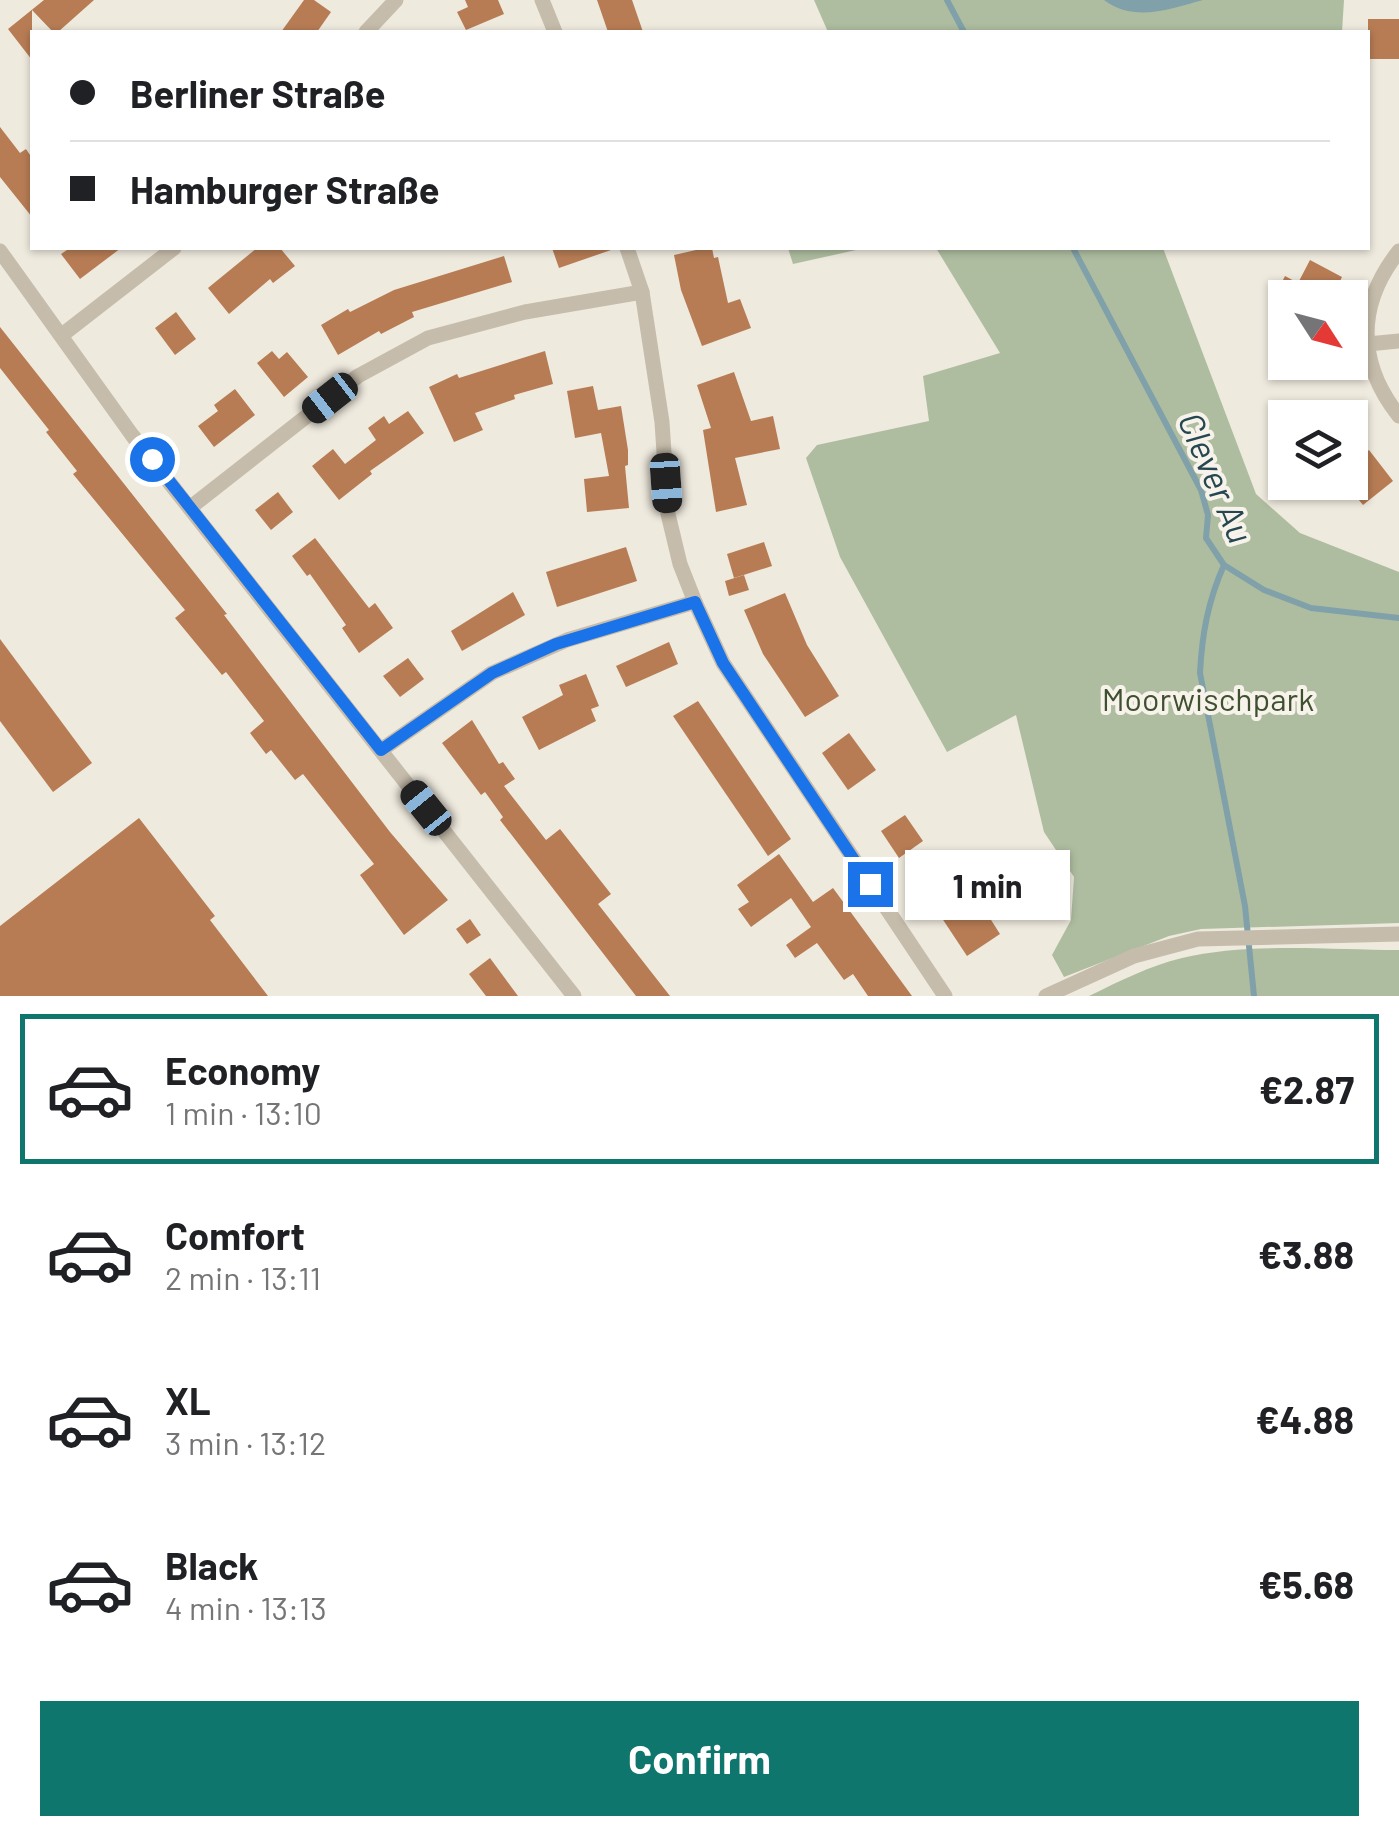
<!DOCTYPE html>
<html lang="en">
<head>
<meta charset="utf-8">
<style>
  :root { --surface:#fff; --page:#f6f6f6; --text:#202124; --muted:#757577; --line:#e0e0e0; --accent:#0f766e }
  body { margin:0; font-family:Barlow,sans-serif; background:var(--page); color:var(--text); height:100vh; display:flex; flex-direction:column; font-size:38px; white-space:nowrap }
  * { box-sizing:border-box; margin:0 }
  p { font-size:32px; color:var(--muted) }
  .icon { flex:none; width:55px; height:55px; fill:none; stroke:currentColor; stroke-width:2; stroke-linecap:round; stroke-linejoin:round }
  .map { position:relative; height:996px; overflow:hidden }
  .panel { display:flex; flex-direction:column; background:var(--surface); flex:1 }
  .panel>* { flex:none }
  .hud { position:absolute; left:30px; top:30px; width:1340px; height:220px; border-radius:0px; box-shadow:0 2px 8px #0004; display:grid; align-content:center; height:220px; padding:0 40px; background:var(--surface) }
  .needle { width:65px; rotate:126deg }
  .buttons { position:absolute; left:1268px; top:280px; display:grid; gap:20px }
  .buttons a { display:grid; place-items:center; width:100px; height:100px; border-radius:0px; background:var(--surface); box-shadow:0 2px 8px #0004; font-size:50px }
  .end { position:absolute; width:45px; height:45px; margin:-22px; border:12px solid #1a73e8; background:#fff; box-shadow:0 0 0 5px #fff }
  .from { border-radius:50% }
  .bubble { position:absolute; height:70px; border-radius:0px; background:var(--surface); box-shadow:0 2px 8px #0004; font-size:32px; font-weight:700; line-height:70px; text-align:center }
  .car { position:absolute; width:30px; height:60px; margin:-30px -15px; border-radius:12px; box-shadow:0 0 8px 2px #0007; background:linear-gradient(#222 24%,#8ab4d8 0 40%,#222 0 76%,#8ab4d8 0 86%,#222 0) }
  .hud b { display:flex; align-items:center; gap:35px; height:95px; font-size:38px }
  .hud b+b { border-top:2px solid var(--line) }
  .hud i { width:25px; height:25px; background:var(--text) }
  ul { padding:18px 0 0; list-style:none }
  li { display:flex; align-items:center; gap:30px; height:150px; margin:0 20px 15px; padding:0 20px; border:5px solid transparent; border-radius:0px }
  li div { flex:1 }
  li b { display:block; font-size:38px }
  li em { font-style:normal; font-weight:700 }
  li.on { border-color:var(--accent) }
  li>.icon { width:90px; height:90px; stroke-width:1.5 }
  .cta { display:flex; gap:20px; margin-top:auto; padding:20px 40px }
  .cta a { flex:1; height:115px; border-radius:0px; background:var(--accent); color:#fff; font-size:40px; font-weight:700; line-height:115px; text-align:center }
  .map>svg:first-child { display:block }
  .green { fill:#aebda0 }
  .water { fill:#80a1a9 }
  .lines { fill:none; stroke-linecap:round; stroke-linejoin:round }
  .stream { stroke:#80a1a9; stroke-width:6 }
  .building { fill:#b77c54 }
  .minor { stroke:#c6bcab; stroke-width:15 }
  .route { stroke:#1a73e8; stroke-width:12 }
  .labels { text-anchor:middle; stroke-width:8; stroke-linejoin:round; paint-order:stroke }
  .park-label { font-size:32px; fill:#3f5030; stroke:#f7f3ea }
  .water-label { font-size:35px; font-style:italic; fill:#244751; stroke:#f7f3ea }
</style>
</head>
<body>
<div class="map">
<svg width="1399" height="996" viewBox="0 0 1399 996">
  <rect width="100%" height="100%" fill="#efeade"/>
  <g class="green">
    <path d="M814,0h530l-2,32h-514z"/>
    <path d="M788,248h77l-72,16z"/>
    <path d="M936,248h227l93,246 44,39 99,39v351l-198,6 -32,7 -105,41 -12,-22 19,-35 3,-43 -30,-45 -28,-117 -69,37 -107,-195 -34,-99 11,-13 112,-24 -6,-45 77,-23z"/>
    <path d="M1399,950v46h-310c31,-15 60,-30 93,-38 66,-16 149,-8 217,-8z"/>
  </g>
  <path class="water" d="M1104,0h99c-33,9 -69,23 -99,0z"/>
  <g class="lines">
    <g class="stream">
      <path d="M947,0l17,32"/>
      <path d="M1073,248l128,242 7,25 -2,23 18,27 40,25 47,18 88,10"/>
      <path d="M1224,565c-16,36 -22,69 -24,108l45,233 9,90"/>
    </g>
  </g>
  <g class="building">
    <path d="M44,0h50l-36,32h-5l-21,-22v50l-24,-31z"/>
    <path d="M304,0h10l17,12 -14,20h-36z"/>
    <path d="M465,0h33l6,14 -38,16 -9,-18 11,-5z"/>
    <path d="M597,0h35l11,32h-35z"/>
    <rect x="1368" y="19" width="31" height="40"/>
    <path d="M0,127l20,26 6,-4 6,9v59l-32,-40z"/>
    <path d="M70,248h51l-41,31 -19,-25z"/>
    <path d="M257,248h23l15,18 -22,17 -3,-4 -41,35 -21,-26z"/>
    <path d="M552,248h58l1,2 -52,18z"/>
    <path d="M696,248h16l2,10 4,-1 10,46 12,-4 11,29 -49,18 -21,-56 -7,-35 22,-5z"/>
    <path d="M504,256l8,26 -100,30 2,5 -33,17 -2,-3 -41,24 -17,-30 27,-16 2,3 44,-22z"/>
    <path d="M1310,260l32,17 -10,21h-46l-9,-6 8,-16 13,7z"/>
    <path d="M176,312l20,27 -21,16 -20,-27z"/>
    <path d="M0,327l227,287 -3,1 166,217 58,68 -44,35 -44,-60 14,-11 -71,-90 -8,6 -24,-30 -5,4 -16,-21 14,-12 -38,-49 -4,3 -47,-57 10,-8 -112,-136 4,-3 -31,-39 3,-2 -49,-62z"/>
    <path d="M272,351l7,8 8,-7 21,25 -24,20 -27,-34z"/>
    <path d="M545,351l8,33 -39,11 1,4 -40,14 8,17 -29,12 -25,-55 28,-13 2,4z"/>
    <path d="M734,372l17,49 22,-5 7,33 -45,9 12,47 -31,7 -13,-82 8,-2 -14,-43z"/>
    <path d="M593,386l5,24 23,-4 7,44v15l-3,1 4,42 -42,4 -3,-33 25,-3 -8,-43 -26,5 -8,-47z"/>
    <path d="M235,389l20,26 -41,32 -16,-21 20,-15 -4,-6z"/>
    <path d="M408,411l16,22 -54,38 2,3 -33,26 -27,-34 21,-17 12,15 31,-24 -8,-12 16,-12 5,8z"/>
    <path d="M1369,450l24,31 -30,24 -13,-16v-24z"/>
    <path d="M278,492l15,20 -22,18 -16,-20z"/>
    <path d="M315,538l54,70 6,-5 18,25 -34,25 -17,-25 4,-3 -36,-51 -3,2 -15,-20z"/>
    <path d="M764,542l8,24 -38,12 -7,-24z"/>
    <path d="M626,547l11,34 -80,26 -11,-35z"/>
    <path d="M744,575l5,15 -20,6 -4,-15z"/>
    <path d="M513,592l12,23 -63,36 -11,-20z"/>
    <path d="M785,593l22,52 32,51 -34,21 -42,-63 -19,-44z"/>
    <path d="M0,639l92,124 -39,29 -53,-71z"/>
    <path d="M669,642l9,22 -52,23 -10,-21z"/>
    <path d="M408,658l16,21 -24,18 -17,-21z"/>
    <path d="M586,674l13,32 -8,3 5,12 -57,29 -17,-33 41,-22 -4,-10z"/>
    <path d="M698,701l93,138 -23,17 -95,-140z"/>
    <path d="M472,720l27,44 4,-2 12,17 -11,7 42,54 14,-11 18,23 33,42 -13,10 72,92h-34l-136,-176 3,-3 -18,-25 -4,3 -39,-52z"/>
    <path d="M849,733l27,37 -28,20 -26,-37z"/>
    <path d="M905,815l18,26 -24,17 -18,-27z"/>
    <path d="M139,818l76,98 -5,4 58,76h-268v-70z"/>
    <path d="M779,854l34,48 20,-14 79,108h-44l-15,-22 -9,6 -27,-37 -22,15 -9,-13 25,-18 -20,-29 -40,29 -13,-18 11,-7 -12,-17z"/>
    <path d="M958,868l42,66 -33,22 -43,-65z"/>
    <path d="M470,919l11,16 -14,9 -11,-15z"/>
    <path d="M490,958l28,38h-32l-17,-22z"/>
  </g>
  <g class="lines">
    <g class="minor">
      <path d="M542,0l13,32"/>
      <path d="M366,32l30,-32"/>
      <path d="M627,248l15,44 20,130 6,92 12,50 15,38 28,61 222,333"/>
      <path d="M0,251l132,184 442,561"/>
      <path d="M1399,251c-43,54 -42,112 0,165"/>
      <path d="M62,335l112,-87"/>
      <path d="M1368,344l31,-3"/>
      <path d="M191,507l167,-131 70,-38 97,-26 117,-20"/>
      <path d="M381,750l111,-77 75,-33 128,-38"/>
      <path d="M1046,996l88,-40 64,-17 201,-5"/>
    </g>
  </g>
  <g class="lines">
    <path class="route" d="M152,459l229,291 111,-77 64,-29 139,-42 28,61 147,221"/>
  </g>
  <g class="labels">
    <g class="park-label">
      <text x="1208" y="711">Moorwischpark</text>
    </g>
    <g class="water-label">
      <text transform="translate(1215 478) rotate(67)" y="12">Clever Au</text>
    </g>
  </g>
</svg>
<div class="buttons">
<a><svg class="needle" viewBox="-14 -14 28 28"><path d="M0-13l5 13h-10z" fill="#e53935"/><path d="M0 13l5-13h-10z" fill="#757577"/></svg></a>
<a><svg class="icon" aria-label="layers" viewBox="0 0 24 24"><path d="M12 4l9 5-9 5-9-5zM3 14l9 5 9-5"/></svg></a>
</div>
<i class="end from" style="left:152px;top:459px"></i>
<i class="end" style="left:870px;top:884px"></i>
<div class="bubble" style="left:905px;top:850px;width:165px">1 min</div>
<i class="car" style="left:330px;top:398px;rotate:232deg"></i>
<i class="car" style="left:666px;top:483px;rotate:176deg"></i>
<i class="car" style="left:426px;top:808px;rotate:321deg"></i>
<div class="hud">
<b><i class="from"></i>Berliner Straße</b>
<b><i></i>Hamburger Straße</b>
</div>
</div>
<section class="panel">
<ul>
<li class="on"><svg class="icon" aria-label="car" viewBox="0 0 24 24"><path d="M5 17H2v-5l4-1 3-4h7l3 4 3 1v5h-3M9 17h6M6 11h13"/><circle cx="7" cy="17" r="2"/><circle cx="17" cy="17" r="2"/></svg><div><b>Economy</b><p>1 min · 13:10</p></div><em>€2.87</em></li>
<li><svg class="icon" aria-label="car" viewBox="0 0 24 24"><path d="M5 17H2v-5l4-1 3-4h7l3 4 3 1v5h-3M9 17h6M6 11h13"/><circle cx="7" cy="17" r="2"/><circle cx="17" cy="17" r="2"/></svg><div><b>Comfort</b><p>2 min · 13:11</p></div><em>€3.88</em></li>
<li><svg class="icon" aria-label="car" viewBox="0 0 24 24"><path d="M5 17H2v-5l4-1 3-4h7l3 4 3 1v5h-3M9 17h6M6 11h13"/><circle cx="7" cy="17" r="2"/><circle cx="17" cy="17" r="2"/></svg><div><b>XL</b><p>3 min · 13:12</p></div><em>€4.88</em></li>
<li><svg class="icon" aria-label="car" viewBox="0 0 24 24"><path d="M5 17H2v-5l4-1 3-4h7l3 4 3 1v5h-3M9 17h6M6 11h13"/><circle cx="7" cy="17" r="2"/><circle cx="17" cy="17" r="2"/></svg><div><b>Black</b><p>4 min · 13:13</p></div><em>€5.68</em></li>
</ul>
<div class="cta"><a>Confirm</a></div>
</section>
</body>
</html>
